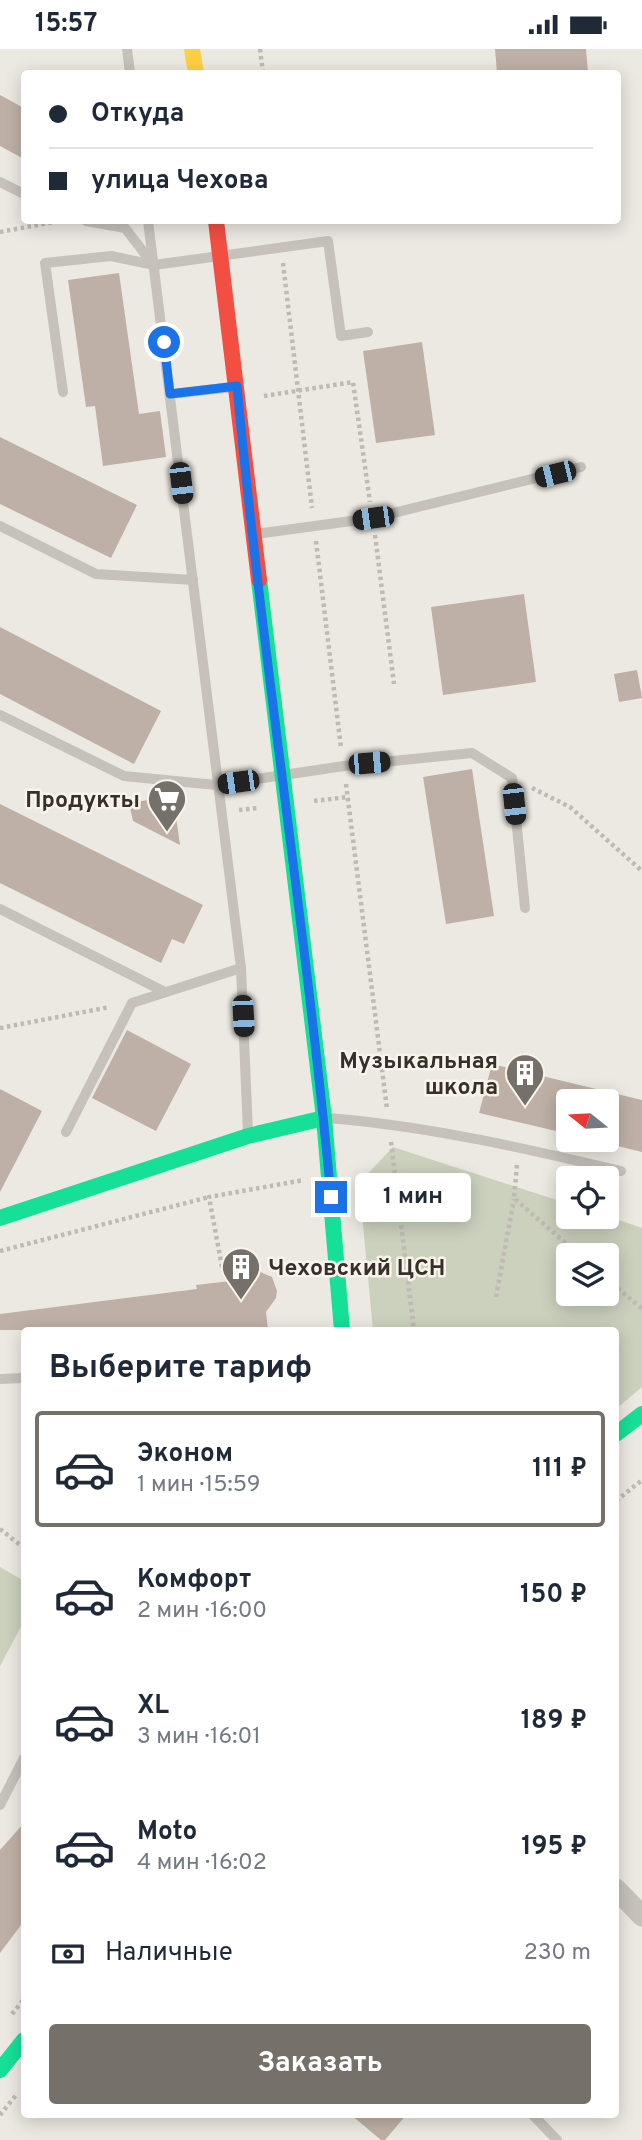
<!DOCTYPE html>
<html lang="ru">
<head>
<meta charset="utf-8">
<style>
  :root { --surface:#fff; --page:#f6f6f7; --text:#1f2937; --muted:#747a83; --line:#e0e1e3; --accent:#76706a }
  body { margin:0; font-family:Overpass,sans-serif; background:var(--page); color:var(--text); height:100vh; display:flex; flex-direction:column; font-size:26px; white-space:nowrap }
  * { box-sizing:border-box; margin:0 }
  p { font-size:23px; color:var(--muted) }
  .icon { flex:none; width:38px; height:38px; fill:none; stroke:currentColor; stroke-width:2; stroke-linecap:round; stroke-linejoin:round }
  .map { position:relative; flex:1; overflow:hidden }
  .details { position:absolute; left:21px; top:1278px; width:598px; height:791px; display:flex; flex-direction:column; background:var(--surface); border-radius:7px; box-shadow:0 4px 18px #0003 }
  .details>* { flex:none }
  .hud { position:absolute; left:21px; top:21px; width:600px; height:154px; border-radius:7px; box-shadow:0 4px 18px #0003; display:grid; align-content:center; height:154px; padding:0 28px; background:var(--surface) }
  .needle { width:46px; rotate:288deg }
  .tools { position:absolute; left:556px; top:1040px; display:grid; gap:14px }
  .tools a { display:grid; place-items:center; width:63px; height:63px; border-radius:7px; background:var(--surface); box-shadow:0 4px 18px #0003; font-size:35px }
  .end { position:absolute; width:32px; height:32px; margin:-16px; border:9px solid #1a73e8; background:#fff; box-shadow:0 0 0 4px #fff }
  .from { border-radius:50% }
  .bubble { position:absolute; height:49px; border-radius:7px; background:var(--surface); box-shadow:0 4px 18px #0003; font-size:23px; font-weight:700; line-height:49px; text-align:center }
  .car { position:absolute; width:21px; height:42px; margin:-21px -10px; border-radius:9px; box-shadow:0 0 5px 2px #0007; background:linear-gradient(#222 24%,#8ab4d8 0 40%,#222 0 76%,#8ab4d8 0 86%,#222 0) }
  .hud b { display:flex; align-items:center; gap:24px; height:66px; font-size:26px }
  .hud b+b { border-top:2px solid var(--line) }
  .hud i { width:18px; height:18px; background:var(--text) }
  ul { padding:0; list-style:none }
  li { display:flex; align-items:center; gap:21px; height:116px; margin:0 14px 10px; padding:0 14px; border:4px solid transparent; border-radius:7px }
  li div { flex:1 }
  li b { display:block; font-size:26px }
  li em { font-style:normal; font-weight:700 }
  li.active { border-color:var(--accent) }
  li>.icon { width:63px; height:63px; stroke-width:1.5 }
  h2 { padding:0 28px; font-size:32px; line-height:84px }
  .pay { display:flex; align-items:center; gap:18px; height:77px; padding:0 28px; font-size:26px }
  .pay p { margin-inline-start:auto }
  .button { display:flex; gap:14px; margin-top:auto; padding:14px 28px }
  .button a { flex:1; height:80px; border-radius:7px; background:var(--accent); color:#fff; font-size:28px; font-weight:700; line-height:80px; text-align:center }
  .status { display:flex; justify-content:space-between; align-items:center; height:49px; padding:0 35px; background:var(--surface); direction:ltr }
  .status svg { height:19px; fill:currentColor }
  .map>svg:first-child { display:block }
  .green { fill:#cbd1bd; fill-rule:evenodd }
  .building { fill:#beb0a6 }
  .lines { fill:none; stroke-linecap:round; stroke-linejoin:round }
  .path { stroke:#bebab4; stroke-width:4.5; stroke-dasharray:3.5 3.5; stroke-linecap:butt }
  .lane { stroke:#c6c1bb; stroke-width:10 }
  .street { stroke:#c6c1bb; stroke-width:21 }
  .fast { stroke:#16e098; stroke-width:16 }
  .slow { stroke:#ffcf43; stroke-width:16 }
  .jam { stroke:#f24e42; stroke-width:16 }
  .route { stroke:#1a73e8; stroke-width:9 }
  .labels { text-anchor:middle; stroke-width:5; stroke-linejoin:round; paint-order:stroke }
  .poi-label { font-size:23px; font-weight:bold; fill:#362f2a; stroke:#f8f4ea; text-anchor:end }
</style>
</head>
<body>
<div class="status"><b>15:57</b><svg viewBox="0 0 49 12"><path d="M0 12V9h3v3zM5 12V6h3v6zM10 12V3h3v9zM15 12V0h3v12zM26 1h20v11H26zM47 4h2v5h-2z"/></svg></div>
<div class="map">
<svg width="642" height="2091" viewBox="0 0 642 2091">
  <rect width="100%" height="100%" fill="#ece9e2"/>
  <g class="green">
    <path d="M393,1098l176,57v12h38l35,12v159l-26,22v-79h-243l-14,-147zM569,1206h38v38h-38z"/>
    <path d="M0,1518l24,14v40l-24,45z"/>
  </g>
  <g class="building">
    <path d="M495,0h91l2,24h-91z"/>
    <path d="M0,46l24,13v51l-24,-13z"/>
    <path d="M119,224l20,141 21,-3 6,46 -63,9 -8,-60 -9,1 -18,-127z"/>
    <path d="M422,293l13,93 -59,8 -13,-92z"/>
    <path d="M0,388l137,68 -26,53 -111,-54z"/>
    <path d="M524,545l12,88 -93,13 -12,-88z"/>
    <path d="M0,578l161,84 -27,53 -134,-70z"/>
    <path d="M637,621l5,28 -23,4 -5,-28z"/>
    <path d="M472,720l22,147 -48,8 -23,-147z"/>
    <path d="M173,747l7,49 -47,-24 -4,-18z"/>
    <path d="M0,755l203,101 -19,39 -12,-5 -11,24 -161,-80z"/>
    <path d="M127,981l64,34 -35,67 -64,-33z"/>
    <path d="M492,1015l150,36v52l-53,-13h18v-38h-38v33l-90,-21z"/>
    <path d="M0,1040l42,22 -42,81z"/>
    <path d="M258,1222l14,6 5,14 -1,7 -10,14 2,18h-268v-16l197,-25 -1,-4 43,-5z"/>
    <path d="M24,1774v98l-24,32v-103z"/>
    <path d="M350,2065h57l-22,26h-4z"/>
  </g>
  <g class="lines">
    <g class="path">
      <path d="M260,0l3,24"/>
      <path d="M0,183l59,-11"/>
      <path d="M283,214l29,245"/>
      <path d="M264,347l89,-14 17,120"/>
      <path d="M375,486l19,149"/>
      <path d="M316,492l25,207"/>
      <path d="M346,735l41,325"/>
      <path d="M532,739l38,19 72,64"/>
      <path d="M314,752l34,-4"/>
      <path d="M239,761l20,-2"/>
      <path d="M0,979l110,-21"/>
      <path d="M391,1093l23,188"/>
      <path d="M517,1116l-3,33 65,57"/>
      <path d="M0,1202l209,-54"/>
      <path d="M222,1218l-13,-70 95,-17"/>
      <path d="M607,1230l35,30"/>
      <path d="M496,1248l18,-98"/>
      <path d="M616,1452l26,-21"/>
      <path d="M0,1480l24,19"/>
      <path d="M12,1965l12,-15"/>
      <path d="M0,2066l17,-21"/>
    </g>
    <g class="lane">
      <path d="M127,0l3,24"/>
      <path d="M0,133l24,12"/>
      <path d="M86,172l39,7 27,35"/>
      <path d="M148,172l93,747 7,165"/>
      <path d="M63,343l-18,-129 66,-7 43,9 174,-24 13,95 27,-4"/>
      <path d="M170,345l64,-7"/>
      <path d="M0,477l96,48 97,6"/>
      <path d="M256,485l117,-16 208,-51"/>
      <path d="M0,666l124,61 92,9 128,-19 128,-13 40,25 13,130"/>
      <path d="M0,860l165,83"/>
      <path d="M328,1069c99,8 196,30 293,53"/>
      <path d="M66,1083l66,-129 109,-35"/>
      <path d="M0,1330l24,-1"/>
      <path d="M0,1756l24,-47"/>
      <path d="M532,2065l25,26"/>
    </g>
    <path class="street" d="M616,1840l26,27"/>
    <g class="fast">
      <path d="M259,531l65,538 18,212"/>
      <path d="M0,1169l248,-82 76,-18"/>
      <path d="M616,1385l26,-20"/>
      <path d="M0,2021l24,-30"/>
    </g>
    <path class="slow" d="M192,0l4,24"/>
    <path class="jam" d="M216,172l43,359"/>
  </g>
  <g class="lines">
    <path class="route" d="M164,293l6,52 67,-8c25,271 69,540 94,811"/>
  </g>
  <defs>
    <g id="supermarket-pin" transform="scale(2.0125)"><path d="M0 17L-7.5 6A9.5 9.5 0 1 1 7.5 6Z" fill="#76706a" stroke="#f8f4ea"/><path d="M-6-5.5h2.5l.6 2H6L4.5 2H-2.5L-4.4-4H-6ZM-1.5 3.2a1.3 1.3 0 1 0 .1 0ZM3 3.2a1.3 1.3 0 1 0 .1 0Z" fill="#fff"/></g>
    <g id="building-pin" transform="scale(2.0125)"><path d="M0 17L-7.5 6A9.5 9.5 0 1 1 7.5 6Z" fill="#76706a" stroke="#f8f4ea"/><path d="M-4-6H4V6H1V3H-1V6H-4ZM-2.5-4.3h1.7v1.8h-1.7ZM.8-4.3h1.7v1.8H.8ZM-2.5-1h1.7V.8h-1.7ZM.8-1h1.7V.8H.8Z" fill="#fff"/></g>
  </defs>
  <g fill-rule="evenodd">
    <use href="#supermarket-pin" x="167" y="750"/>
    <use href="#building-pin" x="525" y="1024"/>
    <use href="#building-pin" x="241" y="1218"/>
  </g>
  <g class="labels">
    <g class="poi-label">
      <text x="140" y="758">Продукты</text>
      <text x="498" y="1019">Музыкальная<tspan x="498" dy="26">школа</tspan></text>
      <text x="268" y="1226" text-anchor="start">Чеховский ЦСН</text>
    </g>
  </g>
</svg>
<div class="tools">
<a><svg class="needle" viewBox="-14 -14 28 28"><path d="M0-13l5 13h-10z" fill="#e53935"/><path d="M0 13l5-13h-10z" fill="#747a83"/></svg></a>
<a><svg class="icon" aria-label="locate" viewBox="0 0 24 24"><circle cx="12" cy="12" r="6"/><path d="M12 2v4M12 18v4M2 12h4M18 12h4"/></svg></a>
<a><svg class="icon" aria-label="layers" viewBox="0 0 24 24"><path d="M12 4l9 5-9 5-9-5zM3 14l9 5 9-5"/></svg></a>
</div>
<i class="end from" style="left:164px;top:293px"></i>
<i class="end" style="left:331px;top:1148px"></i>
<div class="bubble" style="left:355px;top:1124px;width:116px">1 мин</div>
<i class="car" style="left:555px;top:425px;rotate:256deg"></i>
<i class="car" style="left:181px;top:434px;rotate:173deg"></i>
<i class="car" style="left:373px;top:469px;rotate:262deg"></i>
<i class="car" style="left:369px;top:714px;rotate:85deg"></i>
<i class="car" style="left:238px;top:733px;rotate:262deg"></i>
<i class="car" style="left:514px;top:755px;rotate:174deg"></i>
<i class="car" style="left:243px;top:967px;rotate:177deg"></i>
<div class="hud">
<b><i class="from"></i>Откуда</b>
<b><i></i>улица Чехова</b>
</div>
<section class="details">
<h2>Выберите тариф</h2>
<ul>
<li class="active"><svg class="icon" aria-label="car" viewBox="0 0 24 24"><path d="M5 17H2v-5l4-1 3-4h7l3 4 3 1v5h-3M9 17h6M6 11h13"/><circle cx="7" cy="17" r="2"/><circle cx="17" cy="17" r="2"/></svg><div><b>Эконом</b><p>1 мин · 15:59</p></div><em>111 ₽</em></li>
<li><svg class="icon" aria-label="car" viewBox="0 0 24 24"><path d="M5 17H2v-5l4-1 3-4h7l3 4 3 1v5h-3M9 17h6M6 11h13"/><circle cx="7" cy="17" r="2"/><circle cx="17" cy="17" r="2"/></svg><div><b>Комфорт</b><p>2 мин · 16:00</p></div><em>150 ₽</em></li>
<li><svg class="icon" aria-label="car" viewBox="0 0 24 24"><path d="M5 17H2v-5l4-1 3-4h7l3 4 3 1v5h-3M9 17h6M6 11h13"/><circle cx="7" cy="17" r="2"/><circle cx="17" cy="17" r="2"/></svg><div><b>XL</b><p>3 мин · 16:01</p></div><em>189 ₽</em></li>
<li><svg class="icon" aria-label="car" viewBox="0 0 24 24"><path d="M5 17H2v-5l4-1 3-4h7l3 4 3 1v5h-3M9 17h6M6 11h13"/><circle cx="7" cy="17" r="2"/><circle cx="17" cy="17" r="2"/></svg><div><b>Moto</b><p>4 мин · 16:02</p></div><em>195 ₽</em></li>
</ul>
<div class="pay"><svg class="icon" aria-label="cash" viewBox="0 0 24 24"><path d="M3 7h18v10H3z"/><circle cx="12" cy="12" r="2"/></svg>Наличные<p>230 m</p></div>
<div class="button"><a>Заказать</a></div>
</section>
</div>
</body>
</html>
